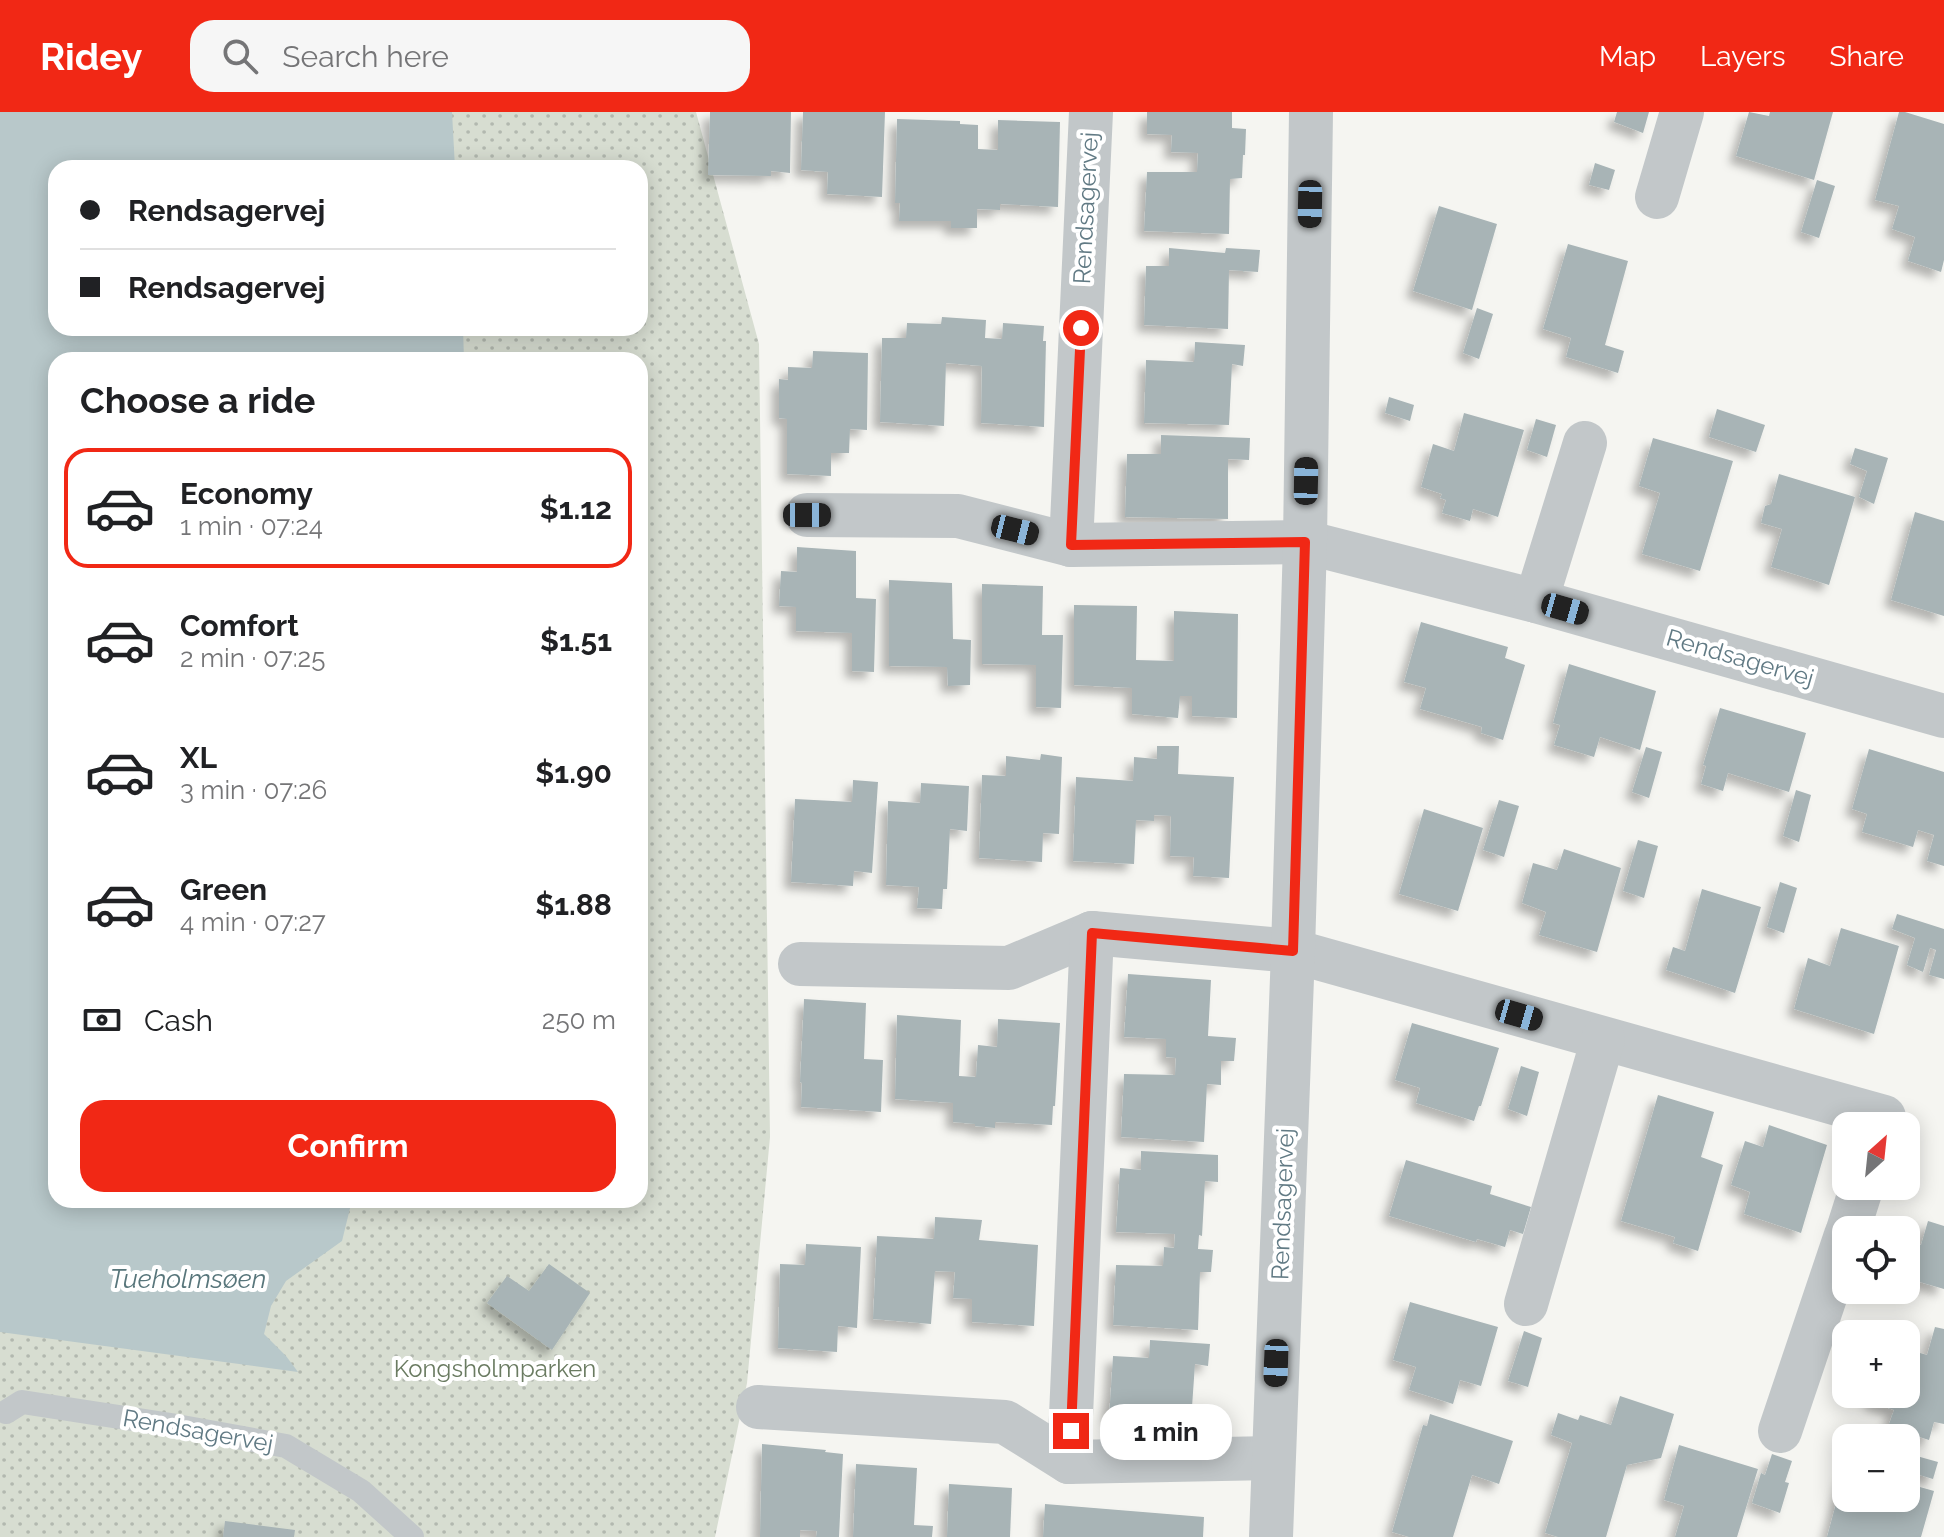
<!DOCTYPE html>
<html lang="en">
<head>
<meta charset="utf-8">
<style>
  :root { --surface:#fff; --page:#f6f6f6; --text:#202124; --muted:#757577; --line:#e0e0e0; --accent:#f12815 }
  body { margin:0; font-family:Raleway,sans-serif; background:var(--page); color:var(--text); height:100vh; display:flex; flex-direction:column; font-size:30px; white-space:nowrap }
  * { box-sizing:border-box; margin:0 }
  p { font-size:26px; color:var(--muted) }
  .icon { flex:none; width:44px; height:44px; fill:none; stroke:currentColor; stroke-width:2; stroke-linecap:round; stroke-linejoin:round }
  .map { position:relative; flex:1; overflow:hidden }
  .details { position:absolute; left:48px; top:240px; width:600px; height:856px; display:flex; flex-direction:column; background:var(--surface); border-radius:24px; box-shadow:0 4px 20px #0003 }
  .details>* { flex:none }
  .top-card { position:absolute; left:48px; top:48px; width:600px; height:176px; border-radius:24px; box-shadow:0 4px 20px #0003; display:grid; align-content:center; height:176px; padding:0 32px; background:var(--surface) }
  .needle { width:52px; rotate:27deg }
  .controls { position:absolute; left:1832px; top:1000px; display:grid; gap:16px }
  .controls a { display:grid; place-items:center; width:88px; height:88px; border-radius:16px; background:var(--surface); box-shadow:0 4px 20px #0003; font-size:40px }
  .end { position:absolute; width:36px; height:36px; margin:-18px; border:10px solid #f12815; background:#fff; box-shadow:0 0 0 4px #fff }
  .from { border-radius:50% }
  .bubble { position:absolute; height:56px; border-radius:24px; background:var(--surface); box-shadow:0 4px 20px #0003; font-size:26px; font-weight:700; line-height:56px; text-align:center }
  .car { position:absolute; width:24px; height:48px; margin:-24px -12px; border-radius:10px; box-shadow:0 0 6px 2px #0007; background:linear-gradient(#222 24%,#8ab4d8 0 40%,#222 0 76%,#8ab4d8 0 86%,#222 0) }
  .top-card b { display:flex; align-items:center; gap:28px; height:76px; font-size:30px }
  .top-card b+b { border-top:2px solid var(--line) }
  .top-card i { width:20px; height:20px; background:var(--text) }
  ul { padding:0; list-style:none }
  li { display:flex; align-items:center; gap:24px; height:120px; margin:0 16px 12px; padding:0 16px; border:4px solid transparent; border-radius:24px }
  li div { flex:1 }
  li b { display:block; font-size:30px }
  li em { font-style:normal; font-weight:700 }
  li.on { border-color:var(--accent) }
  li>.icon { width:72px; height:72px; stroke-width:1.5 }
  h2 { padding:0 32px; font-size:36px; line-height:96px }
  .pay { display:flex; align-items:center; gap:20px; height:88px; padding:0 32px; font-size:30px }
  .pay p { margin-inline-start:auto }
  .primary-button { display:flex; gap:16px; margin-top:auto; padding:16px 32px }
  .primary-button a { flex:1; height:92px; border-radius:24px; background:var(--accent); color:#fff; font-size:32px; font-weight:700; line-height:92px; text-align:center }
  header { display:flex; align-items:center; gap:48px; box-sizing:border-box; height:112px; padding:0 40px; background:var(--accent); color:#fff }
  header strong { font-size:38px }
  nav { display:flex; gap:44px; margin-inline-start:auto; font-size:28px }
  .search { width:560px; height:72px; background:var(--page); display:flex; align-items:center; gap:20px; box-sizing:border-box; padding:0 28px; border-radius:24px; color:var(--muted); font-size:30px }
  .map>svg:first-child { display:block }
  .park { fill:url(#park-dots); fill-rule:evenodd }
  .water { fill:#b8c8ca }
  .building { fill:#a8b4b6; filter:url(#shadow) }
  .lines { fill:none; stroke-linecap:round; stroke-linejoin:round }
  .lane { stroke:#c2c7c9; stroke-width:24 }
  .street { stroke:#c2c7c9; stroke-width:44 }
  .route { stroke:#f12815; stroke-width:10 }
  .labels { text-anchor:middle; stroke-width:8; stroke-linejoin:round; paint-order:stroke }
  .street-label { font-size:24px; fill:#617a84; stroke:#fff }
  .park-label { font-size:24px; fill:#6a7b61; stroke:#fff }
  .water-label { font-size:26px; font-style:italic; fill:#58767b; stroke:#fff }
</style>
</head>
<body>
<header>
<strong>Ridey</strong>
<div class="search"><svg class="icon" aria-label="search" viewBox="0 0 24 24"><circle cx="10" cy="10" r="6"/><path d="M15 15l6 6"/></svg>Search here</div>
<nav><a>Map</a><a>Layers</a><a>Share</a></nav>
</header>
<div class="map">
<svg width="1944" height="1425" viewBox="0 0 1944 1425">
  <defs>
    <pattern id="park-dots" width="8" height="8" patternUnits="userSpaceOnUse" patternTransform="scale(2)"><rect width="8" height="8" fill="#d7ddd1"/><path d="M2 2h.1M6 6h.1" fill="none" stroke="#b2b8af" stroke-width="1.8" stroke-linecap="round"/></pattern>
    <filter id="shadow"><feDropShadow dx="-7" dy="7" stdDeviation="4" flood-color="#0004"/></filter>
  </defs>
  <rect width="100%" height="100%" fill="#f5f5f1"/>
  <path class="park" d="M0,0h696l63,232 11,793 -23,246 -32,154h-715zM56,56h584v160h-584zM56,248h584v840h-584z"/>
  <path class="water" d="M0,0h452l3,56h-399v160h407l1,32h-408v840h296l-10,41 -56,40 -15,25 -7,28 22,22 12,16 -298,-40z"/>
  <g class="building">
    <path d="M710,0h81l-1,61 -19,-2v5l-63,-1z"/>
    <path d="M803,0h82l-3,85 -55,-3 1,-22 -27,-2z"/>
    <path d="M1147,0h85v16l14,1 -1,26h-2l-1,23 -12,1 -1,55 -85,-3 3,-59h50l1,-19 -27,-1 1,-17 -25,-1z"/>
    <path d="M1617,0h32l-6,21 -29,-11z"/>
    <path d="M1749,0l20,4 1,-4h63l-19,68 -78,-24z"/>
    <path d="M1899,0h6l39,12v136l-3,12 -33,-11 7,-24 -23,-8 7,-23 -24,-6z"/>
    <path d="M897,7l63,2v3l18,1v24l20,1v-30l62,2 -2,85 -58,-3v6l-23,-1v19h-26v-7h-52l1,-18h-5z"/>
    <path d="M1595,51l20,7 -6,20 -20,-5z"/>
    <path d="M1817,68l18,6 -16,52 -18,-6z"/>
    <path d="M1439,94l58,18 -25,86 -59,-19z"/>
    <path d="M1568,132l60,17 -23,84 19,6 -6,22 -52,-16 5,-19 -28,-9z"/>
    <path d="M1169,136l56,5 1,-5 34,2 -2,22 -29,-2 -1,59 -84,-4 2,-59h23z"/>
    <path d="M1477,196l16,6 -14,45 -16,-6z"/>
    <path d="M942,205l44,3 -1,18 17,1 1,-16 41,3 -1,15h3l-2,86 -63,-4 1,-57 -36,-3 -2,63 -64,-4 2,-84h24l1,-15 34,1z"/>
    <path d="M1195,230l50,3 -2,21 -11,-2 -3,61 -85,-2 2,-63 48,2z"/>
    <path d="M813,239l55,2 -1,77 -17,-1 -1,24h-18v23l-44,-2v-55l-8,-1v-39l9,1v-13l24,1z"/>
    <path d="M1389,285l25,8 -4,16 -25,-8z"/>
    <path d="M1717,297l48,16 -9,27 -47,-15z"/>
    <path d="M1464,301l60,17 -26,87 -25,-8 -3,12 -28,-8 4,-13 -6,-2 2,-4 -21,-7 12,-43 21,7z"/>
    <path d="M1536,307l20,6 -9,32 -20,-7z"/>
    <path d="M1161,323l89,3 -1,22 -21,-1v60l-103,-2 2,-63h34z"/>
    <path d="M1653,326l80,23 -33,110 -58,-17 18,-61 -21,-7z"/>
    <path d="M1855,336l33,10 -14,46 -15,-7 8,-26 -17,-7z"/>
    <path d="M1779,362l76,23 -26,88 -58,-18 11,-38 -21,-6 4,-17 6,-2z"/>
    <path d="M1915,400l29,9v95l-53,-16z"/>
    <path d="M797,435l59,4v47l20,1 -2,73 -22,-1v-38l-56,-2v-24l-17,-1 2,-35 16,1z"/>
    <path d="M889,468l63,3 1,56 18,1 -1,45 -22,1 -1,-19 -58,-1z"/>
    <path d="M982,472l61,2 -1,49h21l-2,73 -25,-1v-42l-54,-1z"/>
    <path d="M1074,493l63,1 -1,54 38,1v-50l64,3 -1,104 -45,-2v-20h-12l-2,22 -46,-4v-26l-58,-3z"/>
    <path d="M1421,510l87,25 -3,11 20,7 -22,75 -22,-7 1,-6 -62,-18 6,-21 -22,-6z"/>
    <path d="M1569,552l87,27 -16,59 -40,-13 -6,20 -40,-12 6,-20 -7,-2z"/>
    <path d="M1720,596l86,25 -17,59 -61,-19 -5,18 -22,-7 5,-18 -3,-1z"/>
    <path d="M1157,634h22l-1,28 56,3 -5,101 -36,-2 1,-19 -24,-1 1,-40 -17,-1v6l-18,-1 -2,44 -61,-3 3,-84 57,4 1,-24 23,2z"/>
    <path d="M1646,635l16,5 -13,46 -17,-6z"/>
    <path d="M1869,637l75,23v94l-17,-5 7,-26 -16,-5 -5,17 -51,-15 5,-18 -15,-5z"/>
    <path d="M1041,642l21,3 -3,77 -16,-1 -1,29 -63,-4 3,-83 24,1v-20l34,4z"/>
    <path d="M853,668l25,2 -6,91 -18,-2 -1,15 -62,-4 4,-83 57,3z"/>
    <path d="M921,671l48,3 -2,45 -17,-2 -3,60h-4l-1,20 -25,-1 2,-21 -33,-2 2,-84 32,2z"/>
    <path d="M1796,678l15,5 -12,47 -16,-6z"/>
    <path d="M1499,688l20,6 -15,51 -21,-7z"/>
    <path d="M1424,697l59,19 -25,83 -59,-17z"/>
    <path d="M1638,728l20,6 -14,52 -21,-7z"/>
    <path d="M1564,737l57,19 -24,84 -58,-17 7,-23 -24,-9 11,-40 24,7z"/>
    <path d="M1780,770l17,6 -13,45 -17,-6z"/>
    <path d="M1702,777l59,18 -26,86 -69,-23 7,-23 12,4z"/>
    <path d="M1897,802l47,15v50l-15,-4 7,-25 -6,-2 -7,24 -16,-7 8,-27 -23,-9z"/>
    <path d="M1841,816l58,18 -25,88 -80,-25 14,-51 22,8z"/>
    <path d="M1128,862l83,6 -3,56 28,2 -2,23h-13v24l-14,-1 -3,58 -83,-5 3,-63 51,1 1,-17 -10,-1v-18l-42,-2z"/>
    <path d="M804,887l62,4 -2,56 19,1 -2,52 -80,-5 1,-24 -2,-1z"/>
    <path d="M897,903l64,5 -2,56 17,1 2,-32 19,2 1,-28 62,4 -5,83h-2l-1,19 -57,-3v6l-20,-2v-2l-22,-2v-19l-58,-4z"/>
    <path d="M1412,911l87,25 -18,58h-2l-5,15 -58,-18 4,-15 -25,-8z"/>
    <path d="M1521,954l18,6 -12,44 -19,-7z"/>
    <path d="M1658,983l56,17 -13,45 22,8 -25,86 -25,-8 2,-6 -54,-16z"/>
    <path d="M1769,1013l58,20 -26,88 -57,-19 6,-22 -19,-7 14,-44 18,6z"/>
    <path d="M1141,1039l77,4v27l-13,-1 -3,55 -3,-1 -1,14 15,1 -2,22h-11l-2,58 -85,-5 3,-60 47,1 1,-19 10,1 1,-14 -59,-2 4,-64 21,2z"/>
    <path d="M1406,1048l86,26 -2,8 41,13 -8,27 -13,-4 -5,17 -28,-8 -1,3 -87,-26z"/>
    <path d="M935,1105l47,3 -3,20 59,5 -4,81 -62,-4v-23l-19,-1 2,-26 -20,-1 -4,53 -58,-5 4,-83 57,3z"/>
    <path d="M1928,1109l16,5v63l-38,-11v-38l15,5z"/>
    <path d="M806,1132l55,3 -4,81 -19,-2 -1,26 -59,-4 2,-84 25,1z"/>
    <path d="M549,1152l41,29 -38,57 -65,-47 20,-27 22,15z"/>
    <path d="M1410,1190l88,25 -17,59 -21,-6 -7,24 -44,-14 7,-23 -23,-7z"/>
    <path d="M1935,1215l9,2v95l-10,-2 -5,18 -41,-13 6,-17 -24,-8 3,-8h33v-45l21,6z"/>
    <path d="M1524,1219l18,7 -14,49 -20,-6z"/>
    <path d="M1150,1228l60,4 -2,22 -13,-2 -4,57 -82,-3 4,-62 36,2z"/>
    <path d="M1620,1284l54,18 -13,44 -34,7 -21,72h-48l-13,-4 27,-90 -21,-8 7,-22 20,7 2,-5 31,10z"/>
    <path d="M1430,1302l83,27 -14,43 -27,-9 -19,62h-44l-17,-5 31,-107 4,1z"/>
    <path d="M762,1332l64,6 -1,2 18,2 -4,83h-23l1,-6 -17,-1v7h-40z"/>
    <path d="M1679,1333l79,24 -21,68h-62l9,-31 -20,-6z"/>
    <path d="M1906,1341l32,9 -5,17 -27,-8z"/>
    <path d="M1772,1342l20,7 -7,21 4,1 -9,30 -28,-10 9,-30 4,2z"/>
    <path d="M856,1352l61,4 -3,57 19,1 -1,11h-79z"/>
    <path d="M1845,1358l1,28h60v-15l28,8 -13,46h-94z"/>
    <path d="M949,1372l63,4 -2,49h-63z"/>
    <path d="M1045,1392l159,13 -1,20h-160z"/>
    <path d="M225,1409l70,9 -1,7h-71z"/>
  </g>
  <g class="lines">
    <path class="lane" d="M6,1300l16,-10 149,23 115,21 75,45 51,46"/>
    <g class="street">
      <path d="M1657,85l25,-85"/>
      <path d="M807,403l151,1 113,29 234,-3 231,59 408,115"/>
      <path d="M1071,433l20,-433"/>
      <path d="M1536,489l49,-158"/>
      <path d="M800,852l209,4 83,-35 201,18 591,166 -3,9"/>
      <path d="M1848,1118l14,-44"/>
      <path d="M1526,1192l77,-265"/>
      <path d="M758,1295l247,15 64,40 204,-4"/>
      <path d="M1780,1319l66,-196"/>
      <path d="M1069,1350l23,-529"/>
      <path d="M1271,1425l22,-586 12,-409 6,-430"/>
    </g>
  </g>
  <g class="lines">
    <path class="route" d="M1071,1319l21,-498 201,18 12,-409 -234,3 10,-217"/>
  </g>
  <g class="labels">
    <g class="street-label">
      <text transform="translate(1086 96) rotate(-87)" y="8">Rendsagervej</text>
      <text transform="translate(1740 546) rotate(16)" y="8">Rendsagervej</text>
      <text transform="translate(1283 1092) rotate(-88)" y="8">Rendsagervej</text>
      <text transform="translate(198 1319) rotate(10)" y="8">Rendsagervej</text>
    </g>
    <g class="park-label">
      <text x="495" y="1265">Kongsholmparken</text>
    </g>
    <g class="water-label">
      <text x="188" y="1176">Tueholmsøen</text>
    </g>
  </g>
</svg>
<div class="controls">
<a><svg class="needle" viewBox="-14 -14 28 28"><path d="M0-13l5 13h-10z" fill="#e53935"/><path d="M0 13l5-13h-10z" fill="#757577"/></svg></a>
<a><svg class="icon" aria-label="locate" viewBox="0 0 24 24"><circle cx="12" cy="12" r="6"/><path d="M12 2v4M12 18v4M2 12h4M18 12h4"/></svg></a>
<a>+</a>
<a>−</a>
</div>
<i class="end from" style="left:1081px;top:216px"></i>
<i class="end" style="left:1071px;top:1319px"></i>
<div class="bubble" style="left:1100px;top:1292px;width:132px">1 min</div>
<i class="car" style="left:1310px;top:92px;rotate:181deg"></i>
<i class="car" style="left:1306px;top:369px;rotate:1deg"></i>
<i class="car" style="left:807px;top:403px;rotate:90deg"></i>
<i class="car" style="left:1015px;top:418px;rotate:104deg"></i>
<i class="car" style="left:1565px;top:497px;rotate:106deg"></i>
<i class="car" style="left:1519px;top:903px;rotate:106deg"></i>
<i class="car" style="left:1276px;top:1251px;rotate:182deg"></i>
<div class="top-card">
<b><i class="from"></i>Rendsagervej</b>
<b><i></i>Rendsagervej</b>
</div>
<section class="details">
<h2>Choose a ride</h2>
<ul>
<li class="on"><svg class="icon" aria-label="car" viewBox="0 0 24 24"><path d="M5 17H2v-5l4-1 3-4h7l3 4 3 1v5h-3M9 17h6M6 11h13"/><circle cx="7" cy="17" r="2"/><circle cx="17" cy="17" r="2"/></svg><div><b>Economy</b><p>1 min · 07:24</p></div><em>$1.12</em></li>
<li><svg class="icon" aria-label="car" viewBox="0 0 24 24"><path d="M5 17H2v-5l4-1 3-4h7l3 4 3 1v5h-3M9 17h6M6 11h13"/><circle cx="7" cy="17" r="2"/><circle cx="17" cy="17" r="2"/></svg><div><b>Comfort</b><p>2 min · 07:25</p></div><em>$1.51</em></li>
<li><svg class="icon" aria-label="car" viewBox="0 0 24 24"><path d="M5 17H2v-5l4-1 3-4h7l3 4 3 1v5h-3M9 17h6M6 11h13"/><circle cx="7" cy="17" r="2"/><circle cx="17" cy="17" r="2"/></svg><div><b>XL</b><p>3 min · 07:26</p></div><em>$1.90</em></li>
<li><svg class="icon" aria-label="car" viewBox="0 0 24 24"><path d="M5 17H2v-5l4-1 3-4h7l3 4 3 1v5h-3M9 17h6M6 11h13"/><circle cx="7" cy="17" r="2"/><circle cx="17" cy="17" r="2"/></svg><div><b>Green</b><p>4 min · 07:27</p></div><em>$1.88</em></li>
</ul>
<div class="pay"><svg class="icon" aria-label="cash" viewBox="0 0 24 24"><path d="M3 7h18v10H3z"/><circle cx="12" cy="12" r="2"/></svg>Cash<p>250 m</p></div>
<div class="primary-button"><a>Confirm</a></div>
</section>
</div>
</body>
</html>
